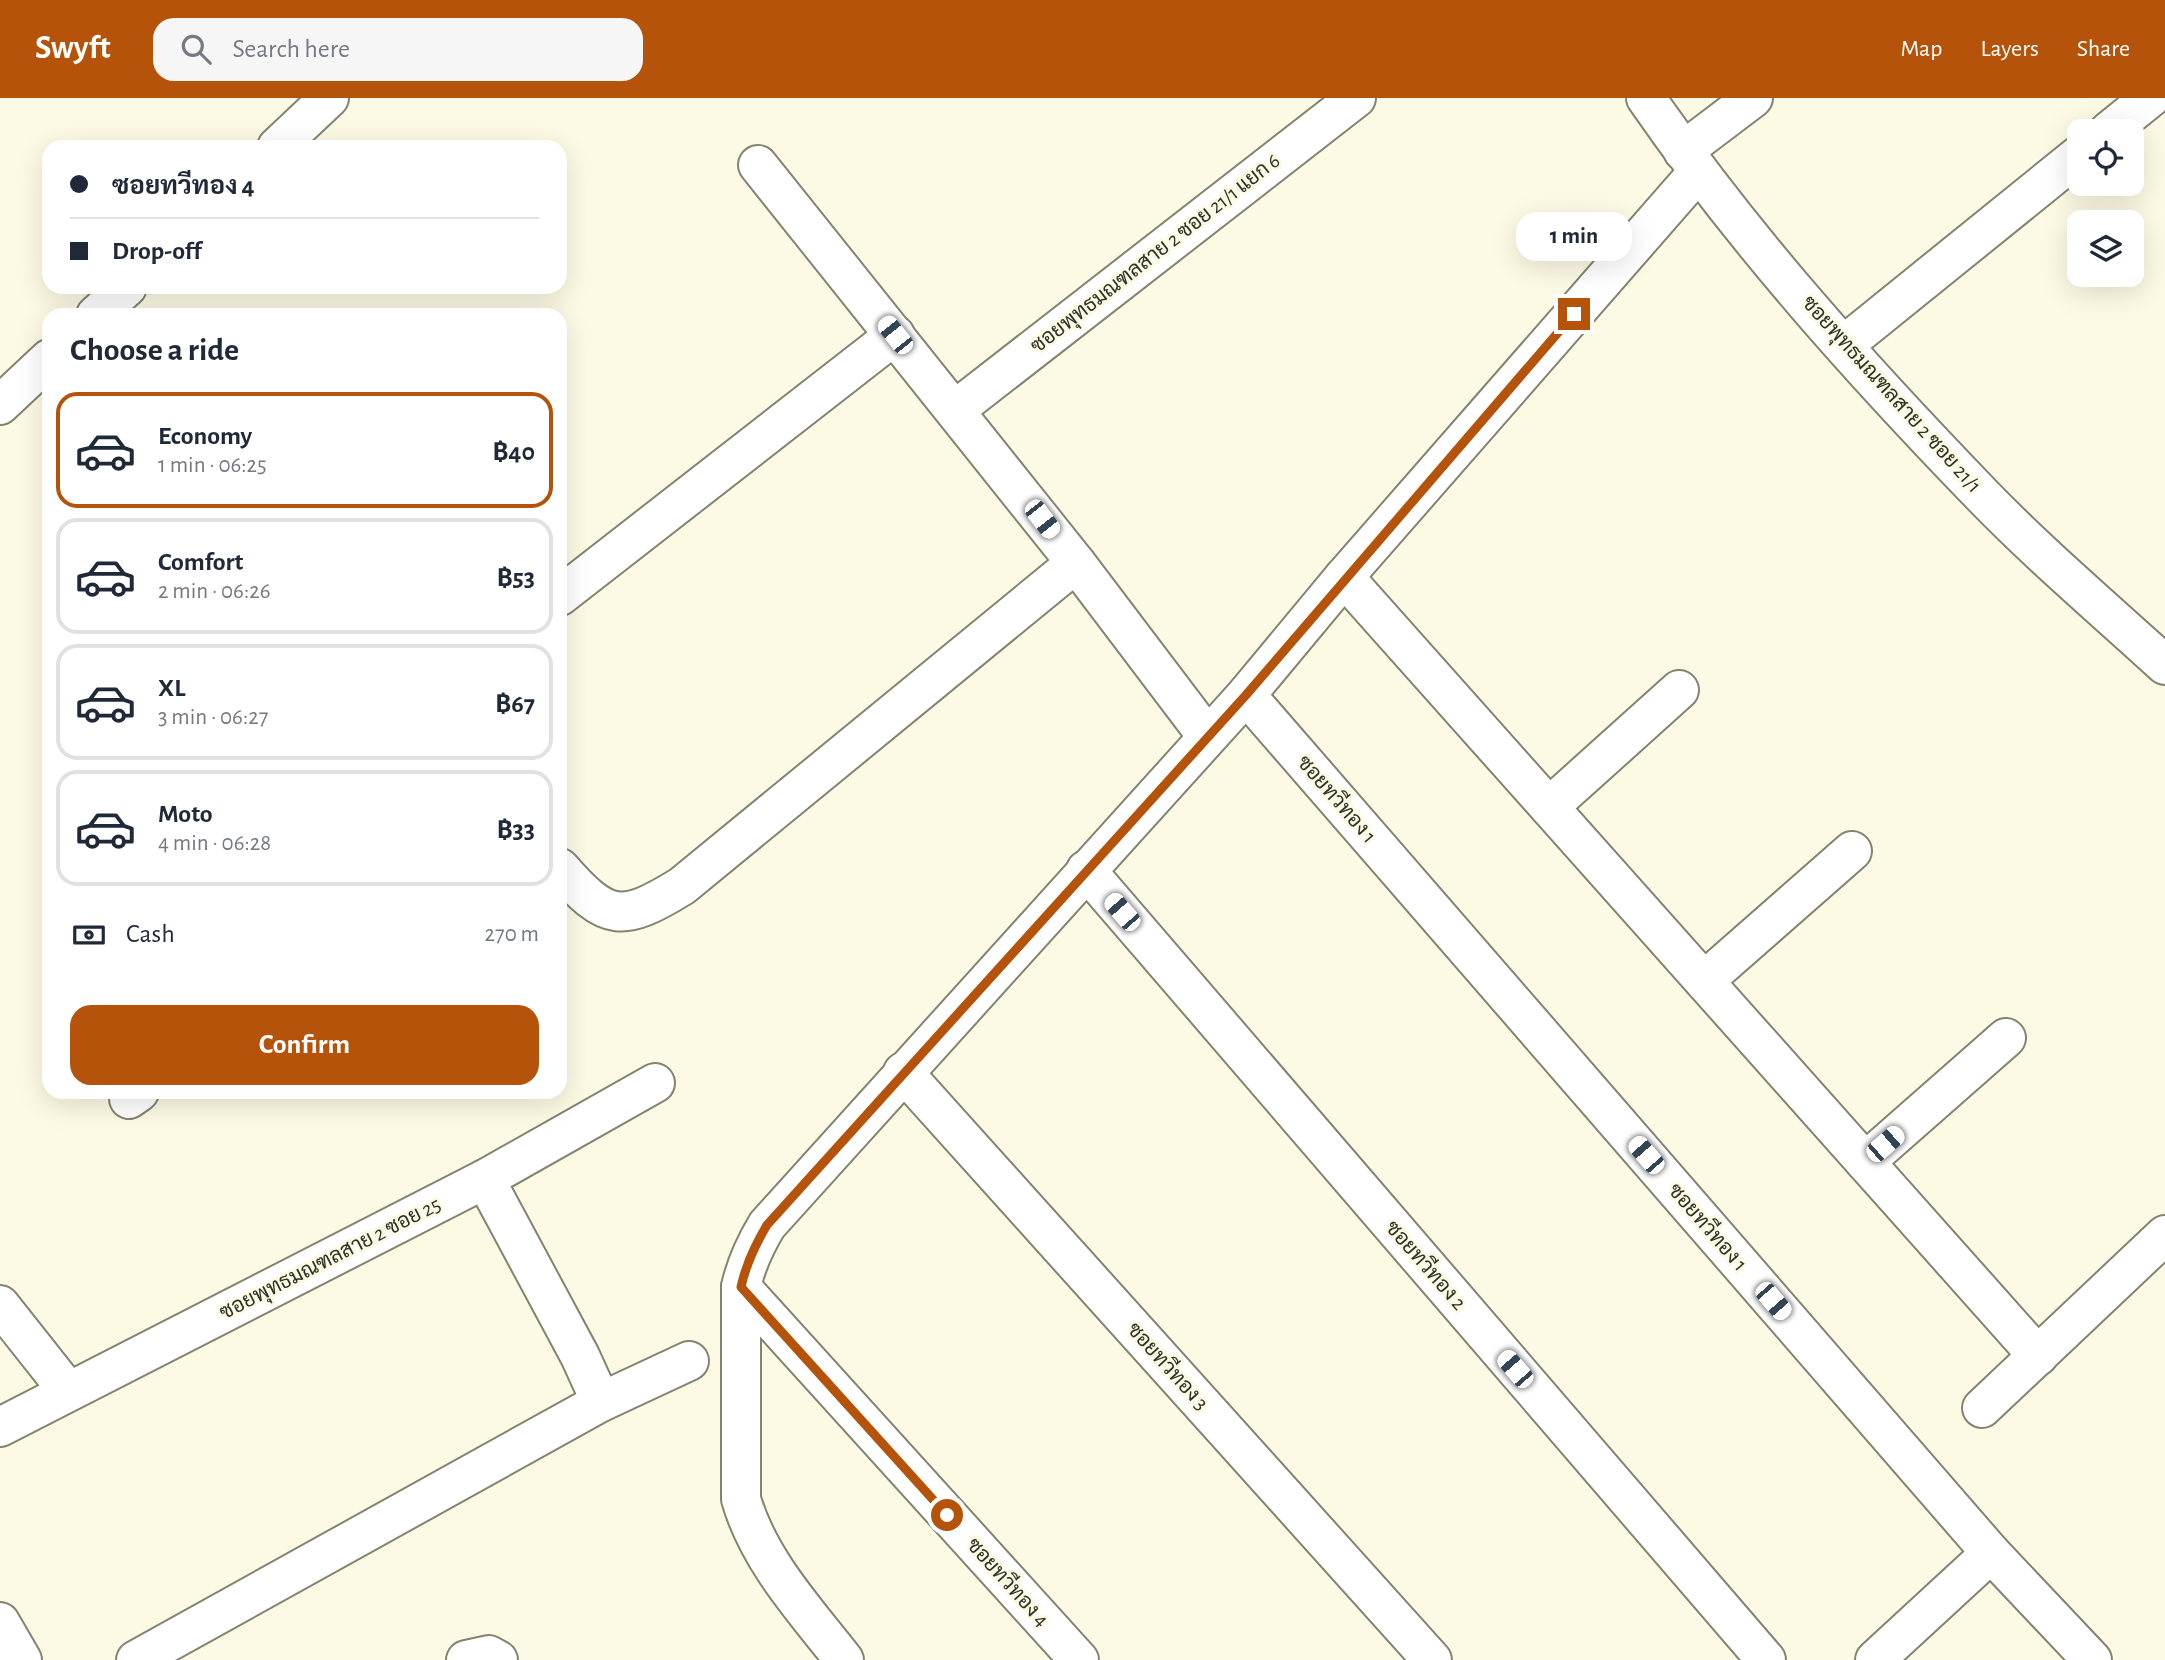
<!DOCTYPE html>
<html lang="en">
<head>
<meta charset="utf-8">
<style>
  :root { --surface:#fff; --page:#f6f6f7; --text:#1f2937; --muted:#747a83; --line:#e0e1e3; --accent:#b45309 }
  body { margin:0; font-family:"Alegreya Sans",Sarabun,sans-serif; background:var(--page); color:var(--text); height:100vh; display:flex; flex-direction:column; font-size:26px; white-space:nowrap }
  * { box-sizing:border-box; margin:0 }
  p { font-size:23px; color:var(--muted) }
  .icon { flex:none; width:38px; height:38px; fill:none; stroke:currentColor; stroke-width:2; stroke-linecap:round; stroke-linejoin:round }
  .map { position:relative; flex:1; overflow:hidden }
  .panel { position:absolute; left:42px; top:210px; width:525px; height:791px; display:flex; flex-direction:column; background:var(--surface); border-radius:21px; box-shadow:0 7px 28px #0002 }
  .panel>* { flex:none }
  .guide { position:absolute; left:42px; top:42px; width:525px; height:154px; border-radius:21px; box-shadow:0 7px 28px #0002; display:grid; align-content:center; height:154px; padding:0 28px; background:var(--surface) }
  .fabs { position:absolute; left:2067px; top:21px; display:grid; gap:14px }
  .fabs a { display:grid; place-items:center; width:77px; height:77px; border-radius:14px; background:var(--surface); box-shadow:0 7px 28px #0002; font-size:35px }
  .end { position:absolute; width:32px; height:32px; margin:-16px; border:9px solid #b45309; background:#fff; box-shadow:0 0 0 4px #fff }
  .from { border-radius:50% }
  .bubble { position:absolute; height:49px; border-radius:21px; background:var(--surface); box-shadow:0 7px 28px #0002; font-size:23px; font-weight:700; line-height:49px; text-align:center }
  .car { position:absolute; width:21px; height:42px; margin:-21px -10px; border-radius:9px; box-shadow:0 0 5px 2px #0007; background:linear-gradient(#fff 24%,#345 0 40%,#fff 0 76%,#345 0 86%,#fff 0) }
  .guide b { display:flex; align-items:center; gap:24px; height:66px; font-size:26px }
  .guide b+b { border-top:2px solid var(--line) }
  .guide i { width:18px; height:18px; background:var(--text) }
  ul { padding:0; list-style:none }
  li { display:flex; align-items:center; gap:21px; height:116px; margin:0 14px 10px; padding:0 14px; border:4px solid var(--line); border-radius:21px }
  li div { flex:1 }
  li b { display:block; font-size:26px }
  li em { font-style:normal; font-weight:700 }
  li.current { border-color:var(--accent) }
  li>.icon { width:63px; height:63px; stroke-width:1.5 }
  h2 { padding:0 28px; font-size:32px; line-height:84px }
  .pay { display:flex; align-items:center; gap:18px; height:77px; padding:0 28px; font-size:26px }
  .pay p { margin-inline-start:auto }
  .button { display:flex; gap:14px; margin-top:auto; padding:14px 28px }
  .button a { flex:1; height:80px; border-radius:21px; background:var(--accent); color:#fff; font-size:28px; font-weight:700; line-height:80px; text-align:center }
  header { display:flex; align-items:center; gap:42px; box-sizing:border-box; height:98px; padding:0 35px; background:var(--accent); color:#fff }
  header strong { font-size:33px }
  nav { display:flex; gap:38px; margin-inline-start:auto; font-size:24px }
  .search { width:490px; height:63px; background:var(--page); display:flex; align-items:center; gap:18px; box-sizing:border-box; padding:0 24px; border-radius:21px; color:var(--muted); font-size:26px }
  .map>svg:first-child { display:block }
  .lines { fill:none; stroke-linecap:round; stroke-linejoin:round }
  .minor-casing { stroke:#84836f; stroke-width:42 }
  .minor { stroke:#fff; stroke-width:38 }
  .route { stroke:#b45309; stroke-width:9 }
  .labels { text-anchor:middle; stroke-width:6; stroke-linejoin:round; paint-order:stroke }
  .street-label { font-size:21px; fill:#303027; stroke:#fcfae4 }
</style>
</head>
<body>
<header>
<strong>Swyft</strong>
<div class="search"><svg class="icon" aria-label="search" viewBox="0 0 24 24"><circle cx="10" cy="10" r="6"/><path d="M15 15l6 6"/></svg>Search here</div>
<nav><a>Map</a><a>Layers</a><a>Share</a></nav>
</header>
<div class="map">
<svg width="2165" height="1562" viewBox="0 0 2165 1562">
  <rect width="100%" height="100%" fill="#fcfae4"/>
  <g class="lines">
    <g class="minor-casing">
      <g id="minor">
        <path d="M1646,0c98,142 216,273 336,397 58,60 122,114 183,170"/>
        <path d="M2109,33l41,-33"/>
        <path d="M277,49l52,-49"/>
        <path d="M1683,53l70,-53"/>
        <path d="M758,67l318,398 131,173"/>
        <path d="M96,217l31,-28"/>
        <path d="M1844,247l235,-190"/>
        <path d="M0,307l49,-46"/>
        <path d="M955,312l401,-312"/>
        <path d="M1344,479l694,779"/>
        <path d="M560,498l335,-261"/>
        <path d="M1246,597l745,858 101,107"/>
        <path d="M1549,709l130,-117"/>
        <path d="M560,770c47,54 62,55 122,18l394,-323"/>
        <path d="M1086,772l680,790"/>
        <path d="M1704,883l148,-130"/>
        <path d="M903,974l529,588"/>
        <path d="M129,1001l10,-7"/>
        <path d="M1865,1064l141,-124"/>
        <path d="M741,1189l338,373"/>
        <path d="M0,1207l68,86"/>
        <path d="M601,1304l88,-41"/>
        <path d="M1982,1310l183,-173"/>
        <path d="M0,1329l485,-248 170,-96"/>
        <path d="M0,1524l22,38"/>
        <path d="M136,1562l465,-258 -21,-46 -95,-177"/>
        <path d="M466,1562l23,-5 9,5"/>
        <path d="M844,1562c-39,-50 -85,-99 -103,-161v-212c5,-23 14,-42 26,-62l479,-530 98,-118 354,-405"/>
        <path d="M1875,1562l116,-107"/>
      </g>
    </g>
    <use href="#minor" class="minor"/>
  </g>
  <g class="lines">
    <path class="route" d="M947,1417l-206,-228c5,-23 14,-42 26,-62l479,-530 328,-381"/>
  </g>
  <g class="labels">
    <g class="street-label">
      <text transform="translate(1155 155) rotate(-38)" y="7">ซอยพุทธมณฑลสาย 2 ซอย 21/1 แยก 6</text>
      <text transform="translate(1892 296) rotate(48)" y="7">ซอยพุทธมณฑลสาย 2 ซอย 21/1</text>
      <text transform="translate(1337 701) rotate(49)" y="7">ซอยทวีทอง 1</text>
      <text transform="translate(1708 1129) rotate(49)" y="7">ซอยทวีทอง 1</text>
      <text transform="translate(330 1160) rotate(-27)" y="7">ซอยพุทธมณฑลสาย 2 ซอย 25</text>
      <text transform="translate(1426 1167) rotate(49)" y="7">ซอยทวีทอง 2</text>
      <text transform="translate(1168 1268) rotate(48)" y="7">ซอยทวีทอง 3</text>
      <text transform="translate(1008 1484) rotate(48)" y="7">ซอยทวีทอง 4</text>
    </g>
  </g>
</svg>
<div class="fabs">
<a><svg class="icon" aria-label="locate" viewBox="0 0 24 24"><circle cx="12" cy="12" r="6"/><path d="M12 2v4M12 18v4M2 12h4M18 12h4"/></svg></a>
<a><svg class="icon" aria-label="layers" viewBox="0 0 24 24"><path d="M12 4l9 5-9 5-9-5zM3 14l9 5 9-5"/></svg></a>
</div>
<i class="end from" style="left:947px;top:1417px"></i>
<i class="end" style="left:1574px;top:216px"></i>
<div class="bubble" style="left:1516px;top:114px;width:116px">1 min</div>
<i class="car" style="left:895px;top:237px;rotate:321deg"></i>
<i class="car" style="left:1042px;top:421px;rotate:142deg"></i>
<i class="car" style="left:1122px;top:814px;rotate:319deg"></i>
<i class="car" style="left:1885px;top:1046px;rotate:49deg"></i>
<i class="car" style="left:1646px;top:1057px;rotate:319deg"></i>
<i class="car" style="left:1773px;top:1203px;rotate:139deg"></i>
<i class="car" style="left:1515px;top:1271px;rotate:319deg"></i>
<div class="guide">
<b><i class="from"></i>ซอยทวีทอง 4</b>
<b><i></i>Drop-off</b>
</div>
<section class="panel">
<h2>Choose a ride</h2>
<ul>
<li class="current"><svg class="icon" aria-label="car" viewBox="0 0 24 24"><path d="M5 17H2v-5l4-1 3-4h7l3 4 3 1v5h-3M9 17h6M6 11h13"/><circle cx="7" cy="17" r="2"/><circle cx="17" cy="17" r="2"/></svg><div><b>Economy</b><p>1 min · 06:25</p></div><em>฿40</em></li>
<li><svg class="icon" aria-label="car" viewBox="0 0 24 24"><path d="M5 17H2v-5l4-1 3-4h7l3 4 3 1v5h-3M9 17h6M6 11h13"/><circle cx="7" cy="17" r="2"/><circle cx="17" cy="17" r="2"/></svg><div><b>Comfort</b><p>2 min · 06:26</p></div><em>฿53</em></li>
<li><svg class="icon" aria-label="car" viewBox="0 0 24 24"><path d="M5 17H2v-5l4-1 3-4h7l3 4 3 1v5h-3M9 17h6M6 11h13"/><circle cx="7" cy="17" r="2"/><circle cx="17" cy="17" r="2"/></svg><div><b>XL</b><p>3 min · 06:27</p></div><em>฿67</em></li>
<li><svg class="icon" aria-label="car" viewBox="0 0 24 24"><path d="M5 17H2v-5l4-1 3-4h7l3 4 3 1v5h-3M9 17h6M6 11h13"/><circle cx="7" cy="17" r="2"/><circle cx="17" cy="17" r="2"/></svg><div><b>Moto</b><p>4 min · 06:28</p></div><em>฿33</em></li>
</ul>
<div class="pay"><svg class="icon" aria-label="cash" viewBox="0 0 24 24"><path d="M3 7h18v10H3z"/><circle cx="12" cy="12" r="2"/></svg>Cash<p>270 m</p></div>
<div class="button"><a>Confirm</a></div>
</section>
</div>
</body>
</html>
